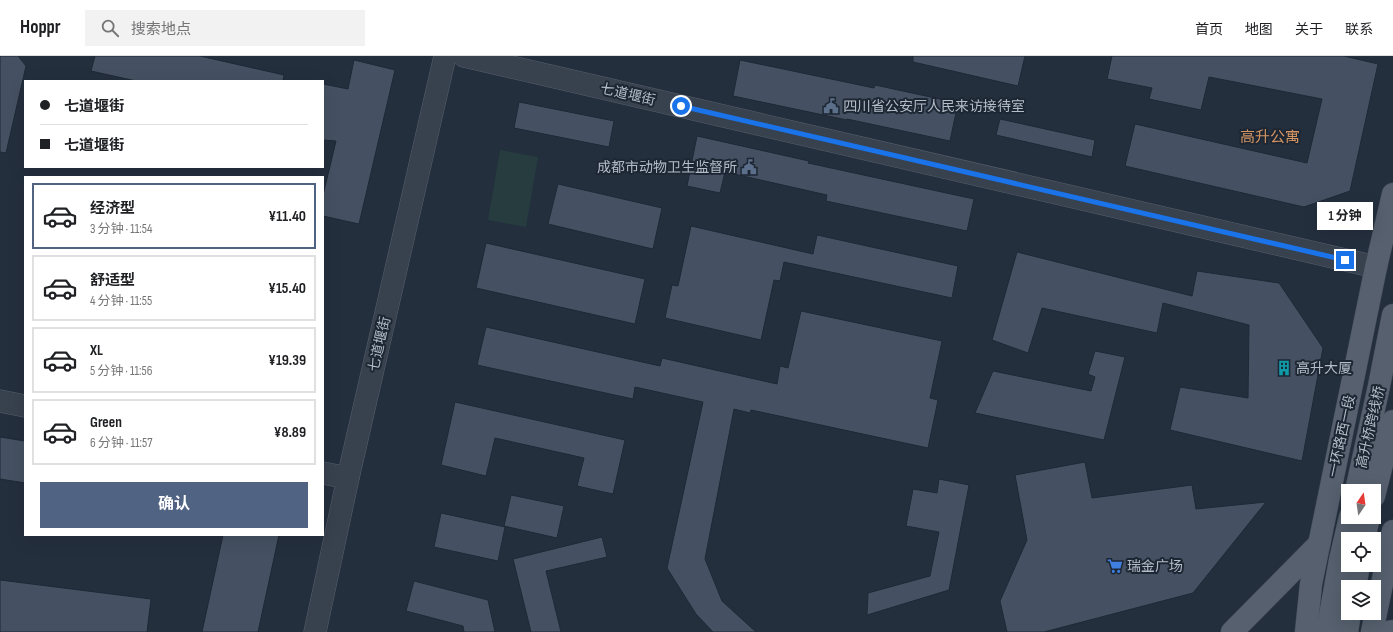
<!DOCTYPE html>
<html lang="zh">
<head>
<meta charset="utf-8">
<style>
  :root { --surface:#fff; --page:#f2f2f2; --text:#202124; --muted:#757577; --line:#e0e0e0; --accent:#506383 }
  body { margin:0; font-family:"Sofia Sans Condensed","Noto Sans SC",sans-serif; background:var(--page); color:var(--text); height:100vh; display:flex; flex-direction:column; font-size:15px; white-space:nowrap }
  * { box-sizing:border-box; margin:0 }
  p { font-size:13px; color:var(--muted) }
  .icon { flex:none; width:22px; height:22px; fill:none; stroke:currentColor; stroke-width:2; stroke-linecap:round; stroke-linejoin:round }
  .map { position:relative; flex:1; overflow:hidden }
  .side { position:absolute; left:24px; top:120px; width:300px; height:360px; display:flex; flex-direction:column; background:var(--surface); border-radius:0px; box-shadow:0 4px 16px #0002 }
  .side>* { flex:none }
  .hud { position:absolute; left:24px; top:24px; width:300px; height:88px; border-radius:0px; box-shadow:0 4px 16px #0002; display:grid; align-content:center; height:88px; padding:0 16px; background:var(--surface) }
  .needle { width:26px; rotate:13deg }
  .controls { position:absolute; left:1341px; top:428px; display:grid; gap:8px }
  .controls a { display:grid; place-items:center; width:40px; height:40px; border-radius:0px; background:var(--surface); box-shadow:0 4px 16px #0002; font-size:20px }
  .end { position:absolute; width:18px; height:18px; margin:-9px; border:5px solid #1a73e8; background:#fff; box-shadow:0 0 0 2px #fff }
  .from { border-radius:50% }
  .bubble { position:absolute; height:28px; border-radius:0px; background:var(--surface); box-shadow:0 4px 16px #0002; font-size:13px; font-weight:700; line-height:28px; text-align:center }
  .hud b { display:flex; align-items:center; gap:14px; height:38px; font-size:15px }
  .hud b+b { border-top:1px solid var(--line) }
  .hud i { width:10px; height:10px; background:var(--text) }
  ul { padding:7px 0 0; list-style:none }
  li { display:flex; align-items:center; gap:12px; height:66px; margin:0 8px 6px; padding:0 8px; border:2px solid var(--line); border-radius:0px }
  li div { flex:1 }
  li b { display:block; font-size:15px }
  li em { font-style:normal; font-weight:700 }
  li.current { border-color:var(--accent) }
  li>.icon { width:36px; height:36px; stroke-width:1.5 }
  .primary-button { display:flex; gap:8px; margin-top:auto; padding:8px 16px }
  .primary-button a { flex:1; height:46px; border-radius:0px; background:var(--accent); color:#fff; font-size:16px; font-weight:700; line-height:46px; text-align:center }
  header { display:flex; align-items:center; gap:24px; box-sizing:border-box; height:56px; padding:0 20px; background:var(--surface); border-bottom:1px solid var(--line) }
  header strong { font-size:19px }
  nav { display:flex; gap:22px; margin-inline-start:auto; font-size:14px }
  .search { width:280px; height:36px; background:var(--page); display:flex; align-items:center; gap:10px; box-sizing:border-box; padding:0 14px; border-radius:0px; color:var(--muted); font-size:15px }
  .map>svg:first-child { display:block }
  .green { fill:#263c3f }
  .building { fill:#455162; stroke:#1f2835 }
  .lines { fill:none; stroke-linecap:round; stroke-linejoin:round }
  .minor-casing { stroke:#565f6c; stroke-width:23 }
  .major-casing { stroke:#414a57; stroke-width:23 }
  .minor { stroke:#38414e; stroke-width:22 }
  .major { stroke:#56606e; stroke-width:22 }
  .route { stroke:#1a73e8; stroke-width:5 }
  .labels { text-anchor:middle; stroke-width:4; stroke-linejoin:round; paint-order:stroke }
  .street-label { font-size:14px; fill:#b4bcc9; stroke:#1d2633 }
  .poi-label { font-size:14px; fill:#b4bcc9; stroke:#1d2633; text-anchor:start }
  .neighbourhood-label { font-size:15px; fill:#d59563; stroke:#1d2633 }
</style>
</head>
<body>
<header>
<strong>Hoppr</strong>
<div class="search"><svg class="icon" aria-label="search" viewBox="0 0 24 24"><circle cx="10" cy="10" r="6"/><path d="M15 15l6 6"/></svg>搜索地点</div>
<nav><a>首页</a><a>地图</a><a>关于</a><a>联系</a></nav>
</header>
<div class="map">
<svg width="1393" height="576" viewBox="0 0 1393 576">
  <rect width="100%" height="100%" fill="#242f3e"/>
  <path class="green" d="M500,94l38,7 -12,70 -38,-7z"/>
  <g class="building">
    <path d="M0,0h18l8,10 -20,87 -6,-1z"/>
    <path d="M95,0h105l84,19 -1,6h-147l-45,-10z"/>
    <path d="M913,0h112l-7,30 -105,-24z"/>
    <path d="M1112,0h232l34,8 -28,127 -46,16 -179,-41 10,-42 172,39 15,-64 -113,-22 -8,33 -52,-11 3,-11 -45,-9z"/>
    <path d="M354,4l41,10 -36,154 -36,-8v-21l13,-54 -13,-1v-56l25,5z"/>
    <path d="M740,4l134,28 1,-3 83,18 -8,38 -103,-22v1l-114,-24z"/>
    <path d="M519,46l95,19 -5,26 -95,-19z"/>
    <path d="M1000,63l95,21 -3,17 -96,-22z"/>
    <path d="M697,80l112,25 -1,2 166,36 -7,32 -141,-30 1,-6 -102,-23 -5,21 -33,-7z"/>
    <path d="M558,128l104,24 -9,41 -105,-25z"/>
    <path d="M691,170l122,28 4,-19 141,31 -6,32 -168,-36 -4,19 -6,-1 -13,60 -96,-22 7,-33 6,1z"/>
    <path d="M486,187l159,36 -10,45 -159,-36z"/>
    <path d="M1017,196l175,44 5,-25 82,12 44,65 -21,113 -132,-31 10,-43 68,11 1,-73 -86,-22 -6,30 -115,-25 -14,45 -36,-13z"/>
    <path d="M801,255l141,30 -12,57 8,2 -10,48 -177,-38 -1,3 -16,-4 -29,150 17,42 34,31h-43l-17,-18 -29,-46 36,-166 -68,-15 -2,12 -156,-34 9,-38 174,39 2,-8 115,26 3,-18 8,2z"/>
    <path d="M1095,295l30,6 -21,83 -129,-27 18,-42 98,20 4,-14 -7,-3z"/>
    <path d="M455,346l170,38 -12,54 -36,-8 7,-28 -89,-20 -9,38 -45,-11z"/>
    <path d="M0,381l25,4v42l-25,-4z"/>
    <path d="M1085,406l7,36 100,-13 4,24 70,-7 -73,91 -149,39h-37l-7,-31 27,-61 -12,-65z"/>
    <path d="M939,423l30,6 -20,105 -82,25 1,-22 62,-17 9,-44 -33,-6 7,-37 24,4z"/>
    <path d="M511,439l53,11 -7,32 -53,-12z"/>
    <path d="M441,457l64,14 -7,34 -64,-14z"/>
    <path d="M223,479h56l-21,97h-56z"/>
    <path d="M602,481l5,20 -61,14 15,61h-30l-18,-73z"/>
    <path d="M0,524l151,19 -4,33h-147z"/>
    <path d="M414,525l74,19 7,32h-31l-1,-6 -57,-15z"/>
  </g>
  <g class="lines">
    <g class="minor-casing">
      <g id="minor">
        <path d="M464,0l912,211"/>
        <path d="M0,345l25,5"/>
        <path d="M323,417l25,5"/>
        <path d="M315,576l33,-154 97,-422"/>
      </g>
    </g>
    <g class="major-casing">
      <g id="major">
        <path d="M1356,435l23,-105 14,-71"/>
        <path d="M1374,440l19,-75"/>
        <path d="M1364,483l5,-22"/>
        <path d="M1355,531l4,-22"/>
        <path d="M1232,576l87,-88"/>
        <path d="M1306,576l5,-48 65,-317 17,-73"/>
        <path d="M1327,576l13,-72 10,-43"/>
        <path d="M1347,576l3,-19"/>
        <path d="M1372,576l21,-101"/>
        <path d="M1387,576l6,-1"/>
      </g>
    </g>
    <use href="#minor" class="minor"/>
    <use href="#major" class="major"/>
  </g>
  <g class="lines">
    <path class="route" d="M681,50l664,154"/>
  </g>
  <defs>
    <g id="civic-bare" transform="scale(1.2)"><path d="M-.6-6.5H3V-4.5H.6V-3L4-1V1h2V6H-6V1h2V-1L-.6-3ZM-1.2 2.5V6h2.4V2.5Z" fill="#5c6f8a" stroke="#1d2633" stroke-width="2.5" paint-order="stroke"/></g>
    <g id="building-bare" transform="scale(1.2)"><path d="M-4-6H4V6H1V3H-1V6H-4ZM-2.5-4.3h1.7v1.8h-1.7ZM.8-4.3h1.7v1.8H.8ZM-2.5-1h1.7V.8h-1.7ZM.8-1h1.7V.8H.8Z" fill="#0f9aa8" stroke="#1d2633" stroke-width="2.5" paint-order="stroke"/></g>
    <g id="supermarket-bare" transform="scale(1.2)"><path d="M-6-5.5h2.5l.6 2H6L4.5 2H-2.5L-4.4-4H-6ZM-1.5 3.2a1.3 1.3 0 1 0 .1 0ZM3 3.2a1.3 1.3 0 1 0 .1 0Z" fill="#3f7fe0" stroke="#1d2633" stroke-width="2.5" paint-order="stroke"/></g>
  </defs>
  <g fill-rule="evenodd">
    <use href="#civic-bare" x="831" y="50"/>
    <use href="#civic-bare" x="749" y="111"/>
    <use href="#building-bare" x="1284" y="312"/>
    <use href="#supermarket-bare" x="1115" y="510"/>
  </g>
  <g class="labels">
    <g class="street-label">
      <text transform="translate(628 38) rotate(13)" y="5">七道堰街</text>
      <text transform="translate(379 288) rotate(-77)" y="5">七道堰街</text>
      <text transform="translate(1370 371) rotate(-77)" y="5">高升桥跨线桥</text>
      <text transform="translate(1341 380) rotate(-78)" y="5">一环路西一段</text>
    </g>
    <g class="poi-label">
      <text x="843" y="55">四川省公安厅人民来访接待室</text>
      <text x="737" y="116" text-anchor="end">成都市动物卫生监督所</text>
      <text x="1296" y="317">高升大厦</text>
      <text x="1127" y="515">瑞金广场</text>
    </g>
    <g class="neighbourhood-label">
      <text x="1270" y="86">高升公寓</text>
    </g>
  </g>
</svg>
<div class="controls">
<a><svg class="needle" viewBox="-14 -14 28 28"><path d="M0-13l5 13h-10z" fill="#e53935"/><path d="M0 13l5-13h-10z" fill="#757577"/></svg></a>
<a><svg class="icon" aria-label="locate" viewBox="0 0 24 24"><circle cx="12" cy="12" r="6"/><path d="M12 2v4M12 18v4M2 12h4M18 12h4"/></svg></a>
<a><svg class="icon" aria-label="layers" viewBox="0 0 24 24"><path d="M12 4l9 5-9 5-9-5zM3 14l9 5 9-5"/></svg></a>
</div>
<i class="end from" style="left:681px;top:50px"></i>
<i class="end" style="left:1345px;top:204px"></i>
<div class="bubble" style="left:1317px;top:146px;width:56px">1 分钟</div>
<div class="hud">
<b><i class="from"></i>七道堰街</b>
<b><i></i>七道堰街</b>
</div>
<section class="side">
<ul>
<li class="current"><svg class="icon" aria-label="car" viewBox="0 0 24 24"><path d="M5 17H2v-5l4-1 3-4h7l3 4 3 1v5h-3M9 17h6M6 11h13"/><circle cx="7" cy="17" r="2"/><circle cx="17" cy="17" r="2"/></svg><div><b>经济型</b><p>3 分钟 · 11:54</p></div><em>¥11.40</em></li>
<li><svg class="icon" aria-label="car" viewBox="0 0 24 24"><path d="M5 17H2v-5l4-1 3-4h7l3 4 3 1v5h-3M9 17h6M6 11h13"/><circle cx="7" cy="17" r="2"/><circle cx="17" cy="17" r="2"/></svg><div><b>舒适型</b><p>4 分钟 · 11:55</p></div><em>¥15.40</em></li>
<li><svg class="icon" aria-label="car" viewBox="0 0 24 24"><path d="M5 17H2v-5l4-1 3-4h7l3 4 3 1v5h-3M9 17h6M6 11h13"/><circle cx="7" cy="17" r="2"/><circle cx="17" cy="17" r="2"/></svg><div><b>XL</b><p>5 分钟 · 11:56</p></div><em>¥19.39</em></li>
<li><svg class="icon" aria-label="car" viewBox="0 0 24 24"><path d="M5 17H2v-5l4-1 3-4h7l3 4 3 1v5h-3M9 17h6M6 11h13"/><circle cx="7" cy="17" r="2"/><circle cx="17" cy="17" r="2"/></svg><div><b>Green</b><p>6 分钟 · 11:57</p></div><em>¥8.89</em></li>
</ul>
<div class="primary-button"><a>确认</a></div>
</section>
</div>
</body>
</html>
